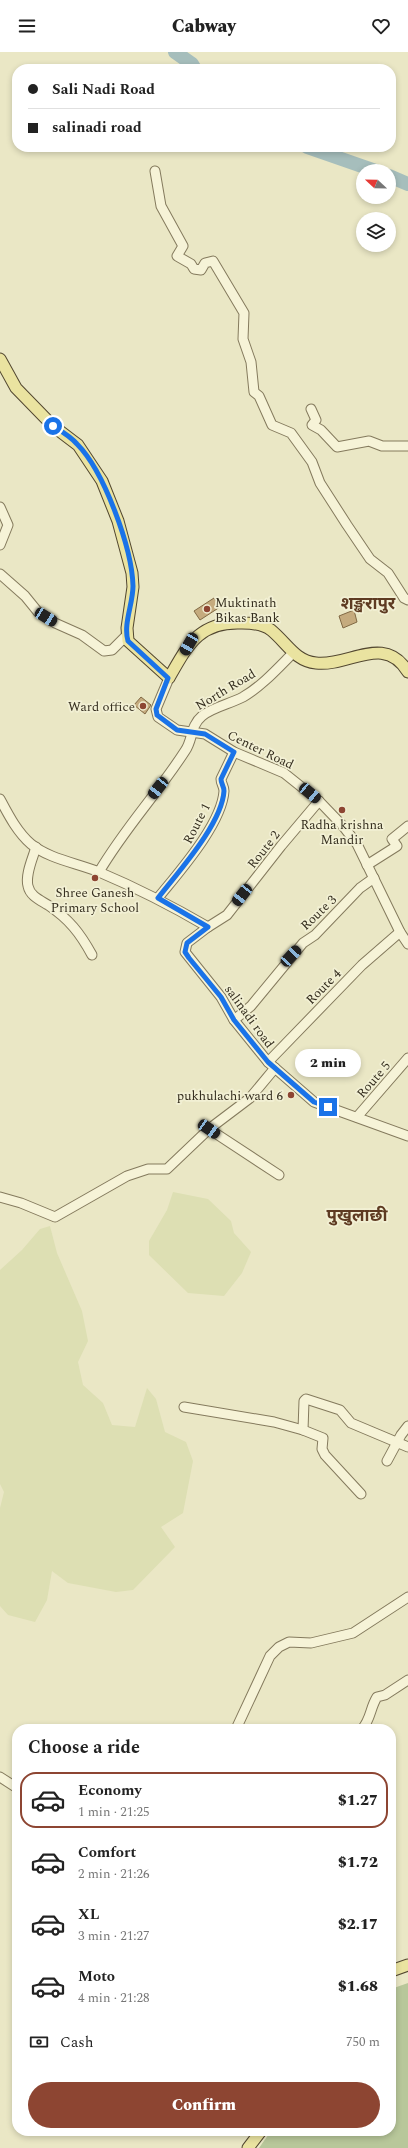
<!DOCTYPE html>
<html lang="en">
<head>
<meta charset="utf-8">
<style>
  :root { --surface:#fff; --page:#f6f6f6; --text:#222; --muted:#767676; --line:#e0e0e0; --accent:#8d4532 }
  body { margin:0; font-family:Spectral,"Noto Sans Devanagari",serif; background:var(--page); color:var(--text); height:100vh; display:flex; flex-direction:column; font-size:15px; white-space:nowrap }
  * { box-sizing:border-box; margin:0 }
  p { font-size:13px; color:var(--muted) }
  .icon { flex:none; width:22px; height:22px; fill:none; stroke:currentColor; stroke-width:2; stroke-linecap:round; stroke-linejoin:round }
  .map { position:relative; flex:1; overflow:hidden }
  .panel { position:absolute; left:12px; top:1672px; width:384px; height:412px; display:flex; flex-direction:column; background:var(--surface); border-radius:16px; box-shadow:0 2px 6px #0003 }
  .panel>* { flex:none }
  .hud { position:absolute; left:12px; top:12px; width:384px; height:88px; border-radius:16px; box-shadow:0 2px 6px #0003; display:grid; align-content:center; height:88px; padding:0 16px; background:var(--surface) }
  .needle { width:26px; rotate:292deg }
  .controls { position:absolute; left:356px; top:112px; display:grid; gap:8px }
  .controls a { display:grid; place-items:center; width:40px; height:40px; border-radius:50%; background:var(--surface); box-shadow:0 2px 6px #0003; font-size:20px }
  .end { position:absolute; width:18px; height:18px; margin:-9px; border:5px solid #1a73e8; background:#fff; box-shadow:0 0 0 2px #fff }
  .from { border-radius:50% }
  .bubble { position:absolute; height:28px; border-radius:14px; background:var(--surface); box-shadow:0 2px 6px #0003; font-size:13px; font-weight:800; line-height:28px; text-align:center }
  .car { position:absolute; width:12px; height:24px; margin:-12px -6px; border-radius:5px; box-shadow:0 0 3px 1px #0007; background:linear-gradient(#222 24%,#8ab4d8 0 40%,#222 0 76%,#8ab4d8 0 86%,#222 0) }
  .hud b { display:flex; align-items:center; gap:14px; height:38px; font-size:15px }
  .hud b+b { border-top:1px solid var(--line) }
  .hud i { width:10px; height:10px; background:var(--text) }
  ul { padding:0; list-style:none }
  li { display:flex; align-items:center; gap:12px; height:56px; margin:0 8px 6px; padding:0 8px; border:2px solid transparent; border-radius:16px }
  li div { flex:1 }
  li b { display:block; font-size:15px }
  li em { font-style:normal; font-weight:800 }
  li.selected { border-color:var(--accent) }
  li>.icon { width:36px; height:36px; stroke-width:1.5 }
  h2 { padding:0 16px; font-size:18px; line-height:48px }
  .pay { display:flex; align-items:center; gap:10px; height:44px; padding:0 16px; font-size:15px }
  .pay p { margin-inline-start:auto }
  .primary-button { display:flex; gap:8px; margin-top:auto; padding:8px 16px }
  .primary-button a { flex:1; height:46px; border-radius:24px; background:var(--accent); color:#fff; font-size:16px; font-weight:800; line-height:46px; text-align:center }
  header { display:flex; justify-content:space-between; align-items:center; height:52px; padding:0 16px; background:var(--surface); font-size:18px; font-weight:800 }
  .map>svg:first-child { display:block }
  .farmland { fill:#dddfb3 }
  .green { fill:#b8c79a }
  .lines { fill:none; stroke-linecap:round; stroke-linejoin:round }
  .river { stroke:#a6bebc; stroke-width:14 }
  .building { fill:#c5ab7e; stroke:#816944 }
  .minor-casing { stroke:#847a5d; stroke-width:11 }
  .major-casing { stroke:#524730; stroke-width:13 }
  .minor { stroke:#f6f3d7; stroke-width:9 }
  .major { stroke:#eae3a0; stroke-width:11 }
  .route { stroke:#1a73e8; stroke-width:5 }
  .poi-dot { fill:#8d4532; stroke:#f2f0d4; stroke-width:1.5 }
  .labels { text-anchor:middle; stroke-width:3.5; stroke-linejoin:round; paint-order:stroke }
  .poi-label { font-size:13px; fill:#352e1f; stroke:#f2f0d4; text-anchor:end }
  .street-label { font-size:13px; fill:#352e1f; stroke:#f2f0d4 }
  .district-label { font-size:17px; font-weight:bold; fill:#5e3b22; stroke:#f2f0d4 }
</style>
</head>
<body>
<header><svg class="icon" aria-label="menu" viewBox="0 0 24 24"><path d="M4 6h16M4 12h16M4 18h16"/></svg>Cabway<svg class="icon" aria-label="heart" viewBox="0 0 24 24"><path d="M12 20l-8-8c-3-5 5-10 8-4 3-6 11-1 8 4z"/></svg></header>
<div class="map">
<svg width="408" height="2096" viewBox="0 0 408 2096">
  <rect width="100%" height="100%" fill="#eae7c5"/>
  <g class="farmland">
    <path d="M173,1140l35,7 23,22 3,12 17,19 -9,21 -18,23 -36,-3 -39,-38v-14l18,-31z"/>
    <path d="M50,1174l7,27 25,58 6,30 -10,21 5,23 20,18 9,22 23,2 12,-39 9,11 9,33 21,10 7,19 -10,52 -22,14 14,20 -42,43 -17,2 -48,-9 -16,-12 -5,29 -12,22 -27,-7 -8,-9v-98l4,-16 -4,-8v-214l22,-20 18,-21z"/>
  </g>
  <path class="green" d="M408,1931v165h-149l12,-17h120v-142z"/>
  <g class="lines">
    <g class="river">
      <path d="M175,0l17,12 3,5"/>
      <path d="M307,95l69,24"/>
      <path d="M389,124l19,8"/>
    </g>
  </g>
  <g class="building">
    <path d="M214,546l6,9 -20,13 -6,-9z"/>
    <path d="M354,558l3,12 -14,6 -4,-12z"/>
    <path d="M141,645l10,8 -6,9 -11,-9z"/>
  </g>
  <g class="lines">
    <g class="minor-casing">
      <g id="minor">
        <path d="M155,119l6,35 22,40 -6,10 14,8 3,5 7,1 4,-7 8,-2 31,52 -1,26 8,23 3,30 5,4 13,29 19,8 21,29 8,21 27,42 23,34 18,14 16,25 4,2"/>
        <path d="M311,357l5,11 -4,5 9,5 16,17 32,-6 13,5h26"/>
        <path d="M0,455l8,18 -8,20"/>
        <path d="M0,522l25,22 13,16 17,11 27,12 22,16 8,-1 15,-15"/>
        <path d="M169,626l-13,31 2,8 19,13 28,4 29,18 50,21 35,28 24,25 14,18 43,88 8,12"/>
        <path d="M0,747c8,15 17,33 31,45 18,15 46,19 68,28 38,16 73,34 109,55l-21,16 -2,9 36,45 13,23 34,42 46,40 94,34"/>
        <path d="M36,795c-3,11 -11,27 -8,39 2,10 12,14 20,19 21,14 32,28 44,50"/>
        <path d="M367,813l30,-19 -5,-7 16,-13"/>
        <path d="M99,820c25,-43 59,-79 86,-121 8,-11 5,-25 17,-35 11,-9 28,-12 41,-19 19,-11 35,-29 50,-44"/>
        <path d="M158,846c20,-25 64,-74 66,-107 0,-5 -3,-7 -3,-12l13,-27"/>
        <path d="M208,875l19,-12 54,-69 38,-45"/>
        <path d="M234,968l17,-14 52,-63 12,-8 45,-47 14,-10"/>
        <path d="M268,1010l94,-97 38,-33"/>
        <path d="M357,1065l51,-59"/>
        <path d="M209,1077l70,46"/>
        <path d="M0,1145l21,6 34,14 72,-41 21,-7h19l42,-40 41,-31 25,-30"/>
        <path d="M184,1355l90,15 29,8"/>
        <path d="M387,1409l14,-26 7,-9"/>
        <path d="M361,1442l-36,-39 -3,-6 1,-11 -20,-8 1,-29 2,-2 34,11 11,13 57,24"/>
        <path d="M236,1677l34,-73 9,-9 10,-5 22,1 42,-10 55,-36"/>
        <path d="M362,1677c9,-10 8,-21 15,-32l8,-2 23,-15"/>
        <path d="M0,1725l17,11"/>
      </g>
    </g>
    <g class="major-casing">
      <g id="major">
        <path d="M0,307l16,29 37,38 25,19 24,36 16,40 14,52 1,14 -6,41 1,13 41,37c19,-33 30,-57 73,-55 11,0 21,1 29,7 16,13 24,31 45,33 33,4 68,-30 92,9"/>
        <path d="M391,1919l17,-6"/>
        <path d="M248,2096l13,-17"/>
      </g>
    </g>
    <use href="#minor" class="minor"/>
    <use href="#major" class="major"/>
  </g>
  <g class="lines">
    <path class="route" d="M53,374c8,5 17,10 24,18 27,27 55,104 56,142 0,18 -10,38 -5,55l40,37 -12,31 1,6 20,15 28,4 29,18 -13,27c0,5 3,7 3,12 -2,33 -46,81 -66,107l50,29 -21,16 -2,9 4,6 32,39 13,23 34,42 46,40 14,5"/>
  </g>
  <g class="poi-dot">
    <circle cx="207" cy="557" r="4"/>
    <circle cx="143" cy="654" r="4"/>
    <circle cx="342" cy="758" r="4"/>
    <circle cx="95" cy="826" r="4"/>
    <circle cx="291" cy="1043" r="4"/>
  </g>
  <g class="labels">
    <g class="poi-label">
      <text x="215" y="555" text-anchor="start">Muktinath<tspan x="215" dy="15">Bikas Bank</tspan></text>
      <text x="135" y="659">Ward office</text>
      <text x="342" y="777" text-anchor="middle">Radha krishna<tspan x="342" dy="15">Mandir</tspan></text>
      <text x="95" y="845" text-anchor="middle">Shree Ganesh<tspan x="95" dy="15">Primary School</tspan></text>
      <text x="283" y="1048">pukhulachi ward 6</text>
    </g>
    <g class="street-label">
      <text transform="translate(225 637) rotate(-31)" y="5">North Road</text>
      <text transform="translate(261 697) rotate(26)" y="5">Center Road</text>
      <text transform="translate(196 771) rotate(-63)" y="5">Route 1</text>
      <text transform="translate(263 797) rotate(-52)" y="5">Route 2</text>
      <text transform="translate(318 860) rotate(-44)" y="5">Route 3</text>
      <text transform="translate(323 934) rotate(-45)" y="5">Route 4</text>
      <text transform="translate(250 964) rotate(54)" y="5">salinadi road</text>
      <text transform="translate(373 1027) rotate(-49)" y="5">Route 5</text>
    </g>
    <g class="district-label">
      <text x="368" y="557">शङ्खरापुर</text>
      <text x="357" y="1169">पुखुलाछी</text>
    </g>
  </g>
</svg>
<div class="controls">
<a><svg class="needle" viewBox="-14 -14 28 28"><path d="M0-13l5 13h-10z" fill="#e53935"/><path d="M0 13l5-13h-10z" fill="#767676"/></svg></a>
<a><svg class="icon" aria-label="layers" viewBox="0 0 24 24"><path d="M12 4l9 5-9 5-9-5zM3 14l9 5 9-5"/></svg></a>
</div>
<i class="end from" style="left:53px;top:374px"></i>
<i class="end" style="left:328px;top:1055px"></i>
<div class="bubble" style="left:295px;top:997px;width:66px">2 min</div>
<i class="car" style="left:46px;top:565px;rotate:122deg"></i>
<i class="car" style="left:189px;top:592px;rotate:210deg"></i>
<i class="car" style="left:158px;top:736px;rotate:218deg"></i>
<i class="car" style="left:310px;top:741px;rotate:130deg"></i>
<i class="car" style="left:242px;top:843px;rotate:218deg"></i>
<i class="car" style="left:291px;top:904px;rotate:43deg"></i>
<i class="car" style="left:209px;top:1077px;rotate:124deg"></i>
<div class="hud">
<b><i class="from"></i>Sali Nadi Road</b>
<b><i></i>salinadi road</b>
</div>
<section class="panel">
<h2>Choose a ride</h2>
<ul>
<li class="selected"><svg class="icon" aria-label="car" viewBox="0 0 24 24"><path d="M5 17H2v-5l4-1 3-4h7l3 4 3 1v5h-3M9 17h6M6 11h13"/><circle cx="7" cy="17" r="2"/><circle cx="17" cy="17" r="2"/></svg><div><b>Economy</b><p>1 min · 21:25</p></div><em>$1.27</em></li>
<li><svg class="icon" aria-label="car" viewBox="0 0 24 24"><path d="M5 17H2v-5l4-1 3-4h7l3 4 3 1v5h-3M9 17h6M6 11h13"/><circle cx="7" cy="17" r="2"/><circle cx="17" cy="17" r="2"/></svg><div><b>Comfort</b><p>2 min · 21:26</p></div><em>$1.72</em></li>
<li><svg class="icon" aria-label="car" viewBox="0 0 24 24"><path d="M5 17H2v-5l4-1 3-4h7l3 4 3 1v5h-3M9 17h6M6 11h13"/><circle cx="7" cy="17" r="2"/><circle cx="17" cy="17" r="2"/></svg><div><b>XL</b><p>3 min · 21:27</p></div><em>$2.17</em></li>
<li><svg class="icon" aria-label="car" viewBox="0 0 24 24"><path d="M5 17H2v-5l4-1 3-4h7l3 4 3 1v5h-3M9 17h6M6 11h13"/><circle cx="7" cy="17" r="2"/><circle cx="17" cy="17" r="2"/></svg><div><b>Moto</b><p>4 min · 21:28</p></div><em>$1.68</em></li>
</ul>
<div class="pay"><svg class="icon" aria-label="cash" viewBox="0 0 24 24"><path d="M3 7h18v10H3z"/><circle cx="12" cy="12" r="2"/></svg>Cash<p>750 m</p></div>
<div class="primary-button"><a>Confirm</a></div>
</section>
</div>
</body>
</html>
